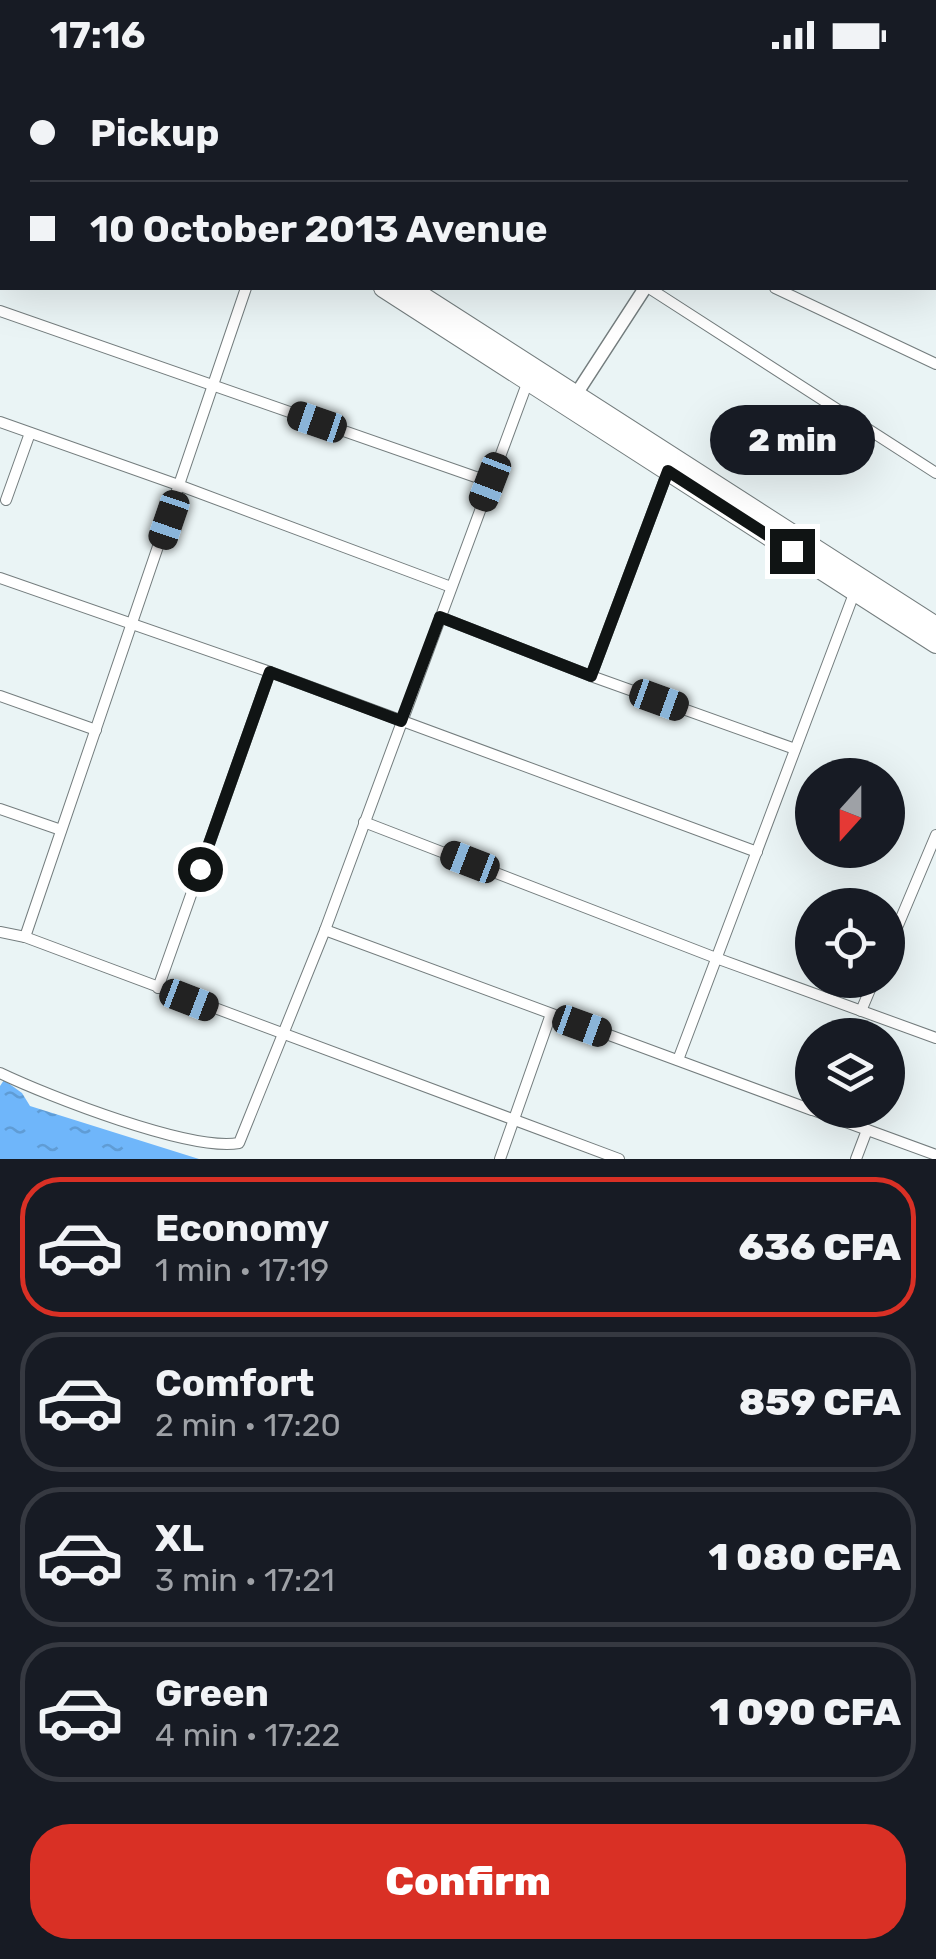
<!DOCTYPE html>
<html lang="en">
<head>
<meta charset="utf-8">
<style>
  :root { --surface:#171b24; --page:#242831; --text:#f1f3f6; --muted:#9ea1a6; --line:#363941; --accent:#d93025 }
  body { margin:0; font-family:Rubik,sans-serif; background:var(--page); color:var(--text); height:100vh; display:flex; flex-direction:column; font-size:38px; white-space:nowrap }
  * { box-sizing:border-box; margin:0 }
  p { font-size:32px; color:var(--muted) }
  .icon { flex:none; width:55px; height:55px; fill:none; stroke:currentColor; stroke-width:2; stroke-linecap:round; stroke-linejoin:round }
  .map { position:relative; height:1089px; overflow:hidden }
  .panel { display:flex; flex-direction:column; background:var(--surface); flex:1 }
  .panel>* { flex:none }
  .top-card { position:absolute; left:0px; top:0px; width:938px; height:220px; box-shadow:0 10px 40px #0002; display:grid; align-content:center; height:220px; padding:0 30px; background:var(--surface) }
  .needle { width:65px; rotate:201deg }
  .fabs { position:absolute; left:795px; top:688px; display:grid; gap:20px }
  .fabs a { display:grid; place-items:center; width:110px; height:110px; border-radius:50%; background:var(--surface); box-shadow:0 10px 40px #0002; font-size:50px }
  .end { position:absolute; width:45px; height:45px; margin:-22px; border:12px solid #101414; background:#fff; box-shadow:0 0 0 5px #fff }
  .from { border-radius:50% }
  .bubble { position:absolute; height:70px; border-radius:35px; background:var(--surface); box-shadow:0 10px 40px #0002; font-size:32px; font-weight:800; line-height:70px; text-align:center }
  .car { position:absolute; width:30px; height:60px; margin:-30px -15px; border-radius:12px; box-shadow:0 0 8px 2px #0007; background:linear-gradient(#222 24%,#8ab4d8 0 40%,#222 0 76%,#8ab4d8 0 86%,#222 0) }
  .top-card b { display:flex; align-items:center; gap:35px; height:95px; font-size:38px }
  .top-card b+b { border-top:2px solid var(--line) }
  .top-card i { width:25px; height:25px; background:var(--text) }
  ul { padding:18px 0 0; list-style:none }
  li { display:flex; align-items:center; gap:30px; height:140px; margin:0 20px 15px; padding:0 10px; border:5px solid var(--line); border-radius:40px }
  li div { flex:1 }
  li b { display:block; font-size:38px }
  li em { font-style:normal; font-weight:800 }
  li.on { border-color:var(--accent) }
  li>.icon { width:90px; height:90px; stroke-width:1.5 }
  .primary-button { display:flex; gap:20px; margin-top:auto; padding:20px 30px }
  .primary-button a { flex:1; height:115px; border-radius:40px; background:var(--accent); color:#fff; font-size:40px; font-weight:800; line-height:115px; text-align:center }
  .status { display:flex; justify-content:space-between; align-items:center; height:70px; padding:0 50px; background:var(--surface); direction:ltr }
  .status svg { height:28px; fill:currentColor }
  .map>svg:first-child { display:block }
  .water { fill:url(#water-ripples) }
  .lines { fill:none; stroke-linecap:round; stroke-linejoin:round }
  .minor-casing { stroke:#747d7e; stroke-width:12 }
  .tertiary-casing { stroke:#747d7e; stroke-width:15 }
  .trunk-casing { stroke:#747d7e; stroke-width:20 }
  .minor { stroke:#fff; stroke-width:10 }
  .tertiary { stroke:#fff; stroke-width:12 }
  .trunk { stroke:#fff; stroke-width:18 }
  .route { stroke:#101414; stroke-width:12 }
</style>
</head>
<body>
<div class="status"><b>17:16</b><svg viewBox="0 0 49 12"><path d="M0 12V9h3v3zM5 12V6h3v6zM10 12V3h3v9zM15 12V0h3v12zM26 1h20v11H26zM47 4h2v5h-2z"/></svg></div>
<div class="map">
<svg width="936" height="1089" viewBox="0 0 936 1089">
  <defs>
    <pattern id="water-ripples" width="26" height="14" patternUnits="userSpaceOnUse" patternTransform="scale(2.5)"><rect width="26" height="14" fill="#6fb6fa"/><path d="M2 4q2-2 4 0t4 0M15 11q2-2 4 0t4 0" fill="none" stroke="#5f9cd5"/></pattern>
  </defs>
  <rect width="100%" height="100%" fill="#eaf4f5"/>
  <g class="water">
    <path d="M0,0l17,2h-15l-2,201z"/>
    <path d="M4,1010l18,13 8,13 169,53h-199v-73z"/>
  </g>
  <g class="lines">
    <g class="minor-casing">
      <g id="minor">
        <path d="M314,0l4,2"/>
        <path d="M652,0l4,2"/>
        <path d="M106,2l1,-2"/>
        <path d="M368,2l1,-2"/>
        <path d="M506,2l2,-2"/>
        <path d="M641,2l2,-2"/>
        <path d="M935,91l1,-2"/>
        <path d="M935,177l1,1"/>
        <path d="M649,218l287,185"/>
        <path d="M775,218l161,76"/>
        <path d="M0,241l490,171"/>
        <path d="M0,352l181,64 270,101"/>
        <path d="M6,430l24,-67"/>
        <path d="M0,508l270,94 487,180"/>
        <path d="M440,547l151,59 204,73"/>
        <path d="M591,606l77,-205"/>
        <path d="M0,626l96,34"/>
        <path d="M0,739l61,21"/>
        <path d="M364,752l352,136 220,80"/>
        <path d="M325,860l487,180"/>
        <path d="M0,862l25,5 594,222"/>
        <path d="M25,867l221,-649"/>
        <path d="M888,879l48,-114"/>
        <path d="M158,918l112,-316"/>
        <path d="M861,941l13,-31"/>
        <path d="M678,990l177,-469"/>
        <path d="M0,1003c48,23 191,79 239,70l86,-213 203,-549"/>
        <path d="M813,1040l123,45"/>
        <path d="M500,1089l51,-145"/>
        <path d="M856,1089l11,-29"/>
      </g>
    </g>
    <g class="tertiary-casing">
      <g id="tertiary">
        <path d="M790,2l1,-2"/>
        <path d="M573,329l72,-111"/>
      </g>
    </g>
    <g class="trunk-casing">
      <g id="trunk">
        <path d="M44,0l4,2"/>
        <path d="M77,0l4,2"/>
        <path d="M383,218l553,356"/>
        <path d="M410,218l526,338"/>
      </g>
    </g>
    <use href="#minor" class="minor"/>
    <use href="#tertiary" class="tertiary"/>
    <use href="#trunk" class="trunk"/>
  </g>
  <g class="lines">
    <path class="route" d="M200,799l70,-197 131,49 39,-104 151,59 77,-205 124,80"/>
  </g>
</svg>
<div class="fabs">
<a><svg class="needle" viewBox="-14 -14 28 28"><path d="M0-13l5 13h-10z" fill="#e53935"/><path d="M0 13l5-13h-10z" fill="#9ea1a6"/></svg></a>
<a><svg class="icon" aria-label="locate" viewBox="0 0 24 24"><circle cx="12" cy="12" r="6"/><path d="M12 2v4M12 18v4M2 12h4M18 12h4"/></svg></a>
<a><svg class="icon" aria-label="layers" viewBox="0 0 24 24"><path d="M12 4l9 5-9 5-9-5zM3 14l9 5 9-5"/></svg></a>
</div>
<i class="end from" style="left:200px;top:799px"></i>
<i class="end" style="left:792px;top:481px"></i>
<div class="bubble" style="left:710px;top:335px;width:165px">2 min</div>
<i class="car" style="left:317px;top:352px;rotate:289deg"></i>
<i class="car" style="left:490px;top:412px;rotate:201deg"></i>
<i class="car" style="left:169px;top:450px;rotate:199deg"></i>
<i class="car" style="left:659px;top:630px;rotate:110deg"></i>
<i class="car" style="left:470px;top:792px;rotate:291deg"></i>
<i class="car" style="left:189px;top:930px;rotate:111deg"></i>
<i class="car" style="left:582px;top:956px;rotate:110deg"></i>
<div class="top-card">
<b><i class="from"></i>Pickup</b>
<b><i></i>10 October 2013 Avenue</b>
</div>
</div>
<section class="panel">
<ul>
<li class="on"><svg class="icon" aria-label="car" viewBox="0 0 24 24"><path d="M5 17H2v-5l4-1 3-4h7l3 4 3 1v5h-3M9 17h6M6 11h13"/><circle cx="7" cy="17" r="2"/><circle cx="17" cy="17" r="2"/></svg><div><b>Economy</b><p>1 min · 17:19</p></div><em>636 CFA</em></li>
<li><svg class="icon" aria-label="car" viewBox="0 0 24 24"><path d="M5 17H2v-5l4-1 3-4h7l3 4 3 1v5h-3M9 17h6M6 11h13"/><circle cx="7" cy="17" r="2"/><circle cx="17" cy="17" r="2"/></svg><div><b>Comfort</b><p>2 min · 17:20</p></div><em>859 CFA</em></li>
<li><svg class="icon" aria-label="car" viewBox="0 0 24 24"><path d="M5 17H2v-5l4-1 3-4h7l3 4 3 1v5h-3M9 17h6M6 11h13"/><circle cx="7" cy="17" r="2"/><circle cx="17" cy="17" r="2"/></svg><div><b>XL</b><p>3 min · 17:21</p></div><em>1 080 CFA</em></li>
<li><svg class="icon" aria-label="car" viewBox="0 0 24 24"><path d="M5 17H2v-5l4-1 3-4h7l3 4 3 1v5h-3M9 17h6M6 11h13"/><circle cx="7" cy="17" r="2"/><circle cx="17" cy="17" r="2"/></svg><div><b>Green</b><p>4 min · 17:22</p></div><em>1 090 CFA</em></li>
</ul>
<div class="primary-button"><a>Confirm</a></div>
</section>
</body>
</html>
